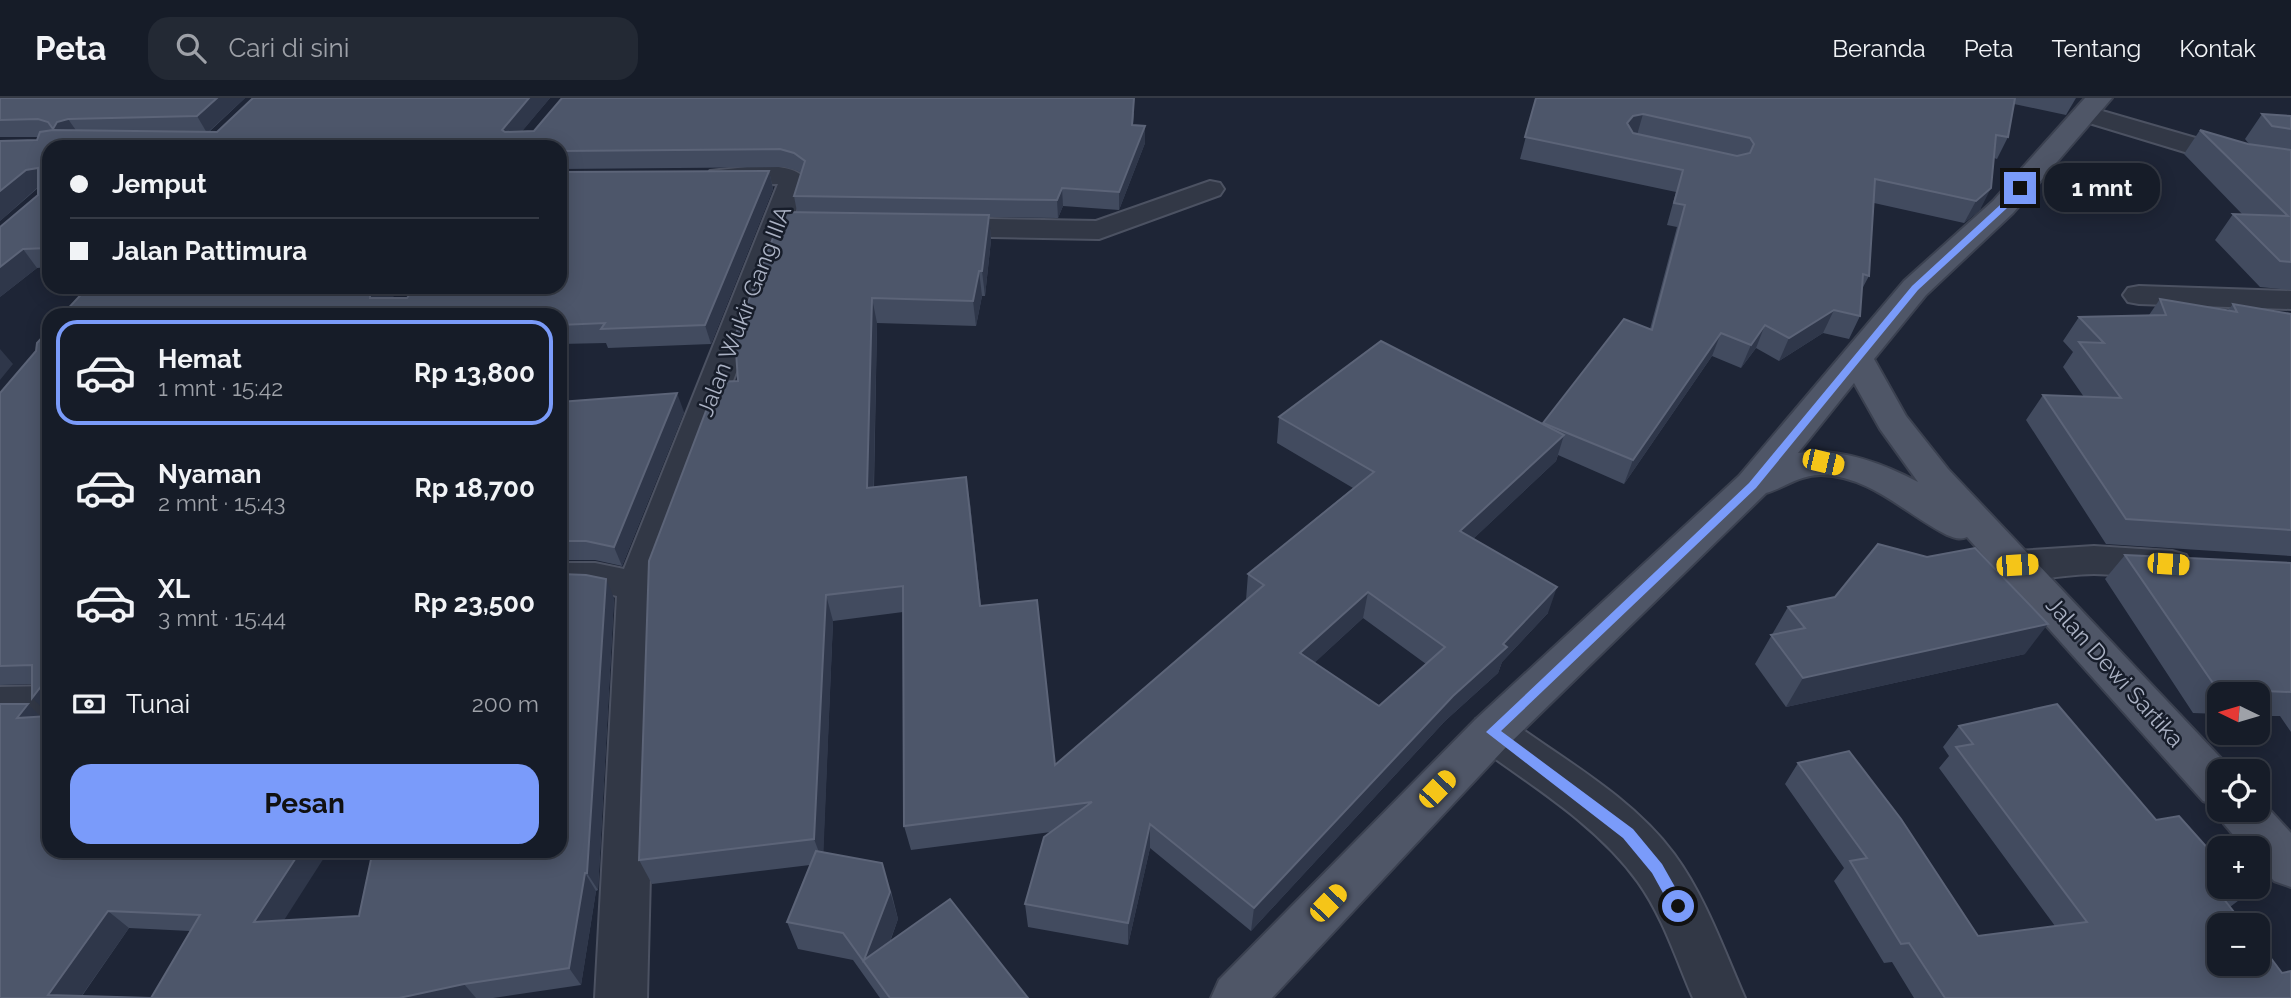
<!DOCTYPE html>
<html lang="id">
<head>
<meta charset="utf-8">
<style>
  :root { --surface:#161c28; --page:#232934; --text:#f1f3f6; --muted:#9ea1a8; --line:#353a45; --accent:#7a9bfa }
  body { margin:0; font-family:Raleway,sans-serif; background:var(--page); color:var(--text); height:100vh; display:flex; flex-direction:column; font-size:26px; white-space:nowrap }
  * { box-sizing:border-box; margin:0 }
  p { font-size:23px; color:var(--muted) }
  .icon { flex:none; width:38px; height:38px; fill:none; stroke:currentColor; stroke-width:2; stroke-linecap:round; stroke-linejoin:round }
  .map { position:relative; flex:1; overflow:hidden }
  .details { position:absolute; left:42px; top:210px; width:525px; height:550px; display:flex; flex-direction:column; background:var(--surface); border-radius:21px; box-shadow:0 4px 18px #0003,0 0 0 2px var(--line) }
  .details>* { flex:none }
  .top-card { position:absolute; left:42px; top:42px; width:525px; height:154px; border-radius:21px; box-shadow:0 4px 18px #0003,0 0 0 2px var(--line); display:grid; align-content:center; height:154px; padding:0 28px; background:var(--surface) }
  .needle { width:46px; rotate:275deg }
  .buttons { position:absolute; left:2207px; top:584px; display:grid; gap:14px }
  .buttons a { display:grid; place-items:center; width:63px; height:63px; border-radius:14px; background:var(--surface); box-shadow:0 4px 18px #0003,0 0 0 2px var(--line); font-size:35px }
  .end { position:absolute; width:32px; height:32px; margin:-16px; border:9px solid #7a9bfa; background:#111; box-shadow:0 0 0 4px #111 }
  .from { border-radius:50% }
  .bubble { position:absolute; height:49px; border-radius:21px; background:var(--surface); box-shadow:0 4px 18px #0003,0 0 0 2px var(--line); font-size:23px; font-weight:700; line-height:49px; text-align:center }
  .car { position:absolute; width:21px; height:42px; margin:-21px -10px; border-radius:9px; box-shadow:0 0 5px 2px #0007; background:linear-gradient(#f5c518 24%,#345 0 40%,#f5c518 0 76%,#345 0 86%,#f5c518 0) }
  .top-card b { display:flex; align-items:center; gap:24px; height:66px; font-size:26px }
  .top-card b+b { border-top:2px solid var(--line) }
  .top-card i { width:18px; height:18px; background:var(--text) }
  ul { padding:12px 0 0; list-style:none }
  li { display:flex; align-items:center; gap:21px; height:105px; margin:0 14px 10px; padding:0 14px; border:4px solid transparent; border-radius:21px }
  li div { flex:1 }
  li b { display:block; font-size:26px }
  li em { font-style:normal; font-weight:700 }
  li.selected { border-color:var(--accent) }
  li>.icon { width:63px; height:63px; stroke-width:1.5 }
  .pay { display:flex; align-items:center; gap:18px; height:77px; padding:0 28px; font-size:26px }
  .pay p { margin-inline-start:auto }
  .button { display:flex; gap:14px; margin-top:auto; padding:14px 28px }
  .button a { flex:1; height:80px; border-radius:21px; background:var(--accent); color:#111; font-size:28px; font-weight:700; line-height:80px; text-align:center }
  header { display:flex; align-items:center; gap:42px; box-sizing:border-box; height:98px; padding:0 35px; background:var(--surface); border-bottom:2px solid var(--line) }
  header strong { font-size:33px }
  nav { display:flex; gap:38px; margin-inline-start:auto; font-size:24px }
  .search { width:490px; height:63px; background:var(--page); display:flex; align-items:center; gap:18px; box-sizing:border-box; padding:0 24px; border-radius:21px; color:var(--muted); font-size:26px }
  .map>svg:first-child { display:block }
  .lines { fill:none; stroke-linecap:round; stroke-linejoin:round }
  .minor-casing { stroke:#4c5262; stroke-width:4 }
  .major-casing { stroke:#3b4150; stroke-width:4 }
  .minor { fill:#323846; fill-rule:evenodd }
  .major { fill:#4f5667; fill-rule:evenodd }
  .wall { fill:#424b5f; fill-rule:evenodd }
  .shaded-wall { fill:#2f374a }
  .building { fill:#4d566a; stroke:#5c6478; stroke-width:2; fill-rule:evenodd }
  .route { fill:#7a9bfa }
  .labels { text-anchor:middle; stroke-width:5; stroke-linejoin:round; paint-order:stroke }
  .street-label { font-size:23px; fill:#abb2c4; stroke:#171d2a }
</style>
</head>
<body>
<header>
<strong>Peta</strong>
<div class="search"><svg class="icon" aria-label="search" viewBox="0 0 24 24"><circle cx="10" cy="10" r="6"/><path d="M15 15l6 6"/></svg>Cari di sini</div>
<nav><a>Beranda</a><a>Peta</a><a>Tentang</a><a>Kontak</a></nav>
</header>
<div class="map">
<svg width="2291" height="900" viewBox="0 0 2291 900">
  <rect width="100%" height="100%" fill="#1e2536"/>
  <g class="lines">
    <g class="minor-casing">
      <g id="minor">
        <path d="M2085,8l159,46 47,7v16l-60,-9 -155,-47 -4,-5 4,-5z"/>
        <path d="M747,69c19,-1 48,-3 60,14l-150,405 -10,412h-52l22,-402 -22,-5h-35v-28h35l29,6 154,-385 -58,1 -10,-2 -4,-6 4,-6z"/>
        <path d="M1210,83l10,2 4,6 -4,6 -121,44 -162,-3 -10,-3 -5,-6 5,-6 10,-3 159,3z"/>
        <path d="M2139,188l152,5v18l-152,-5 -11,-2 -5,-7 5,-7z"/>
        <path d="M2094,448l78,5 14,4 6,10 -6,10c-29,9 -62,-1 -92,-1 -30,0 -62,10 -91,1l-6,-10 6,-10 14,-4z"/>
        <path d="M49,588v34l-49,1v-34z"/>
        <path d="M1492,616l16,5c56,41 124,78 166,135 31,42 50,96 71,144h-52c-17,-39 -30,-81 -55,-116 -41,-57 -106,-96 -162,-137l-6,-13 6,-13z"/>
      </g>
    </g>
    <g class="major-casing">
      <path id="major" d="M2085,0h27l-99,115 -87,82 -52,64 32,57 42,53 286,303h-15v38h39v-13l33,36v54l-17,-6 -16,-19v-13h-13l-21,-25 -7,-14 2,-4 -16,-5 -236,-264c-7,3 -13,1 -20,-2 -42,-21 -76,-59 -126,-60 -22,0 -35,12 -55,18l-258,252 -236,253h-61l8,-18 257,-261 263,-243 165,-195 89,-80zM1854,285l26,46 38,53c-36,-19 -78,-35 -120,-29z"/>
    </g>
    <use href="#minor" class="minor"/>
    <use href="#major" class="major"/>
  </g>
  <g class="wall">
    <path d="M0,0h245l-36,34h8l36,-34h297l-28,33 612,-18 -1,12 12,18 -26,67 -56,-4 -5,12 -69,-1 2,23 -6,56h-3l-6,30 -99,-3 -3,165 96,15 11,103 74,159 191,-165 2,-26 105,-86 -76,-45 2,-26 263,7 108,-95 27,-102 -10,-2 9,-33 -156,-33 16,-61h540l-10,17 -52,-11 -6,33 -11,22 -3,-1 -14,52 -16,13 -90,-20 -5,73 -7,13 -2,27 -11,23 -26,-6 -44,28 -23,-13 -15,20 -29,-12 -88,128 -66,-29 -2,6 -83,78 75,74 -46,49 -4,11 -53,48 -194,210 -101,-83 -22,97 -100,-18 -3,-23 26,-72 -140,18 -7,-24 -1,-214 -70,9 -10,232 68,38 7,28 -8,23 138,56h-148l-27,-38 -55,-11 -11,-27 23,-57 -158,19 -13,-24 99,-479 59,-169 -3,-16 7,-23 -3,-2 -14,-4 -224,2v-22h-511v120l-12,1 -37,29 38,-102v-7l-38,33v-80l37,-1 1,-3h-38zM1363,520l63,46 -47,42 -65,-43z"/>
    <path d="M2262,16l29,2v174l-31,-3 -45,-47 18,-26h9l-58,-60 16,-24 49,14 -4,-5z"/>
    <path d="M769,73l4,18 -62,155 -103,4 -2,-5 -46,1v-29l-472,-28h313l-9,11h15z"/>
    <path d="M2160,201l68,11 5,-6 58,10v242l-185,-12 -80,-124 17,-25 41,2 -21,-30 10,-15 -10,-11 16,-24 70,-2z"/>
    <path d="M36,253l-4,333 -32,1v-292z"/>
    <path d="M560,304l124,10 -62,154 -27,-6h-35z"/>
    <path d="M2125,457l166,8v169l-11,-16h-22v-21h-39v19l-26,-1 -88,-134z"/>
    <path d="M1835,499l190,57 -239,53 -31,-43 33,-57z"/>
    <path d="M614,500l-16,292 -2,1 -15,94 -88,13h-493l41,-281 243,203 75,-4zM129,830l61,3 -39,67 -69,-2z"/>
    <path d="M1959,628l197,94 91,74 -17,13 61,91h-377l-22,-36 -8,1 -50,-82 10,-13 -59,-84 13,-21 180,173 77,-10 -116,-158 10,-12 -6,-9z"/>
  </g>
  <g class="shaded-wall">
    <path d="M217,0h28l-38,35 -10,-17z"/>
    <path d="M529,0h21l-41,49 -7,-17z"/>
    <path d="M1643,16l-6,21 -11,2 1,-14 6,-7z"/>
    <path d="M68,21l12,17 -27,-7 4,-7z"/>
    <path d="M1145,28v17l-26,67v-18z"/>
    <path d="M38,70v19l-38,34v-30l26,-21z"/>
    <path d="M769,73l4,18 -62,155 -6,-19z"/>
    <path d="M1062,90l1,18 -5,12 -1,-18z"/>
    <path d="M1991,90l-11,22 -16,13 12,-22z"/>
    <path d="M989,117l2,25 -6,56 -3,-25z"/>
    <path d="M23,151l14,19 -37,29v-30z"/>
    <path d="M979,173l3,25 -6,30 -3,-25z"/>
    <path d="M376,189h25l-21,26 -10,-15v-3z"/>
    <path d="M872,200l5,25 -4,191 -6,-26z"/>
    <path d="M1834,212l-11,23 -44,28 10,-23z"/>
    <path d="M1765,227l-9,23 -15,20 10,-23z"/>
    <path d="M1721,235l-9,23 -88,128 9,-24z"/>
    <path d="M0,251l13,15 -13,16z"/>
    <path d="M677,295l7,19 -62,154 -8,-19z"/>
    <path d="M1564,337l-8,26 -102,96 6,-26z"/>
    <path d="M966,379l4,26 13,129 -3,-26z"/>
    <path d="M606,481l8,19 -16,292 -11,-17z"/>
    <path d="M1557,489l-9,26 -46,49 -4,11 -53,48 -194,210 3,-23 199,-212z"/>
    <path d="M1368,494l-5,26 -66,61 3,-26z"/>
    <path d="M826,497l7,26 -10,242 -9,-24z"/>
    <path d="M2048,526l-23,30 -239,53 17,-29z"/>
    <path d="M49,578v38l-17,-16z"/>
    <path d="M28,606l19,19 -30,-5z"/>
    <path d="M1150,726v24l-22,97v-22z"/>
    <path d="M301,752h28l-57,89 -18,-17z"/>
    <path d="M882,765l16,56 -22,60 -12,-19z"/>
    <path d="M585,775l11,18 -15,94 -12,-17z"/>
    <path d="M108,813l21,17 -49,70 -32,-3z"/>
    <path d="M464,886l12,14h-77z"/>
  </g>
  <g class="building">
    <path d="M0,0h217l-20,18 -129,3 -11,3 -4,7 -5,-7 -10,-3 -38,1z"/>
    <path d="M253,0h276l-27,32 3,2 29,-1 28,-33h572l-2,27 13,1 -26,66 -57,-4 -5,12 -263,-4 11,-35 -11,-8 -14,-4 -220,2v-4h-511v101l-26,1 -23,18v-40l38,-32v-27l-12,2 -26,21v-50l37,-1 3,-8 13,-2 164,2z"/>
    <path d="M1536,0h479l-7,39 -12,-2 -5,53 -15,13 -101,-22 -6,97 -6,-2 -3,42 -26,-6 -45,28 -24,-13 -14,20 -30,-12 -88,127 -90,-37 81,-104 28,11 33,-125 -11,-2 9,-33 -158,-33zM1643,16l107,24 4,6 -4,9 -13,3 -104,-23 -6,-10 6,-7z"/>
    <path d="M2262,16l29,2v13l-19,-3z"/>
    <path d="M2200,32l48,14 43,6v112l-11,-1 -47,-47 55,2z"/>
    <path d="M769,73l-64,154 -104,4 4,-6 -45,2v-10h-498l26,-28h288l-6,8v3h37l8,-11h145v-115z"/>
    <path d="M783,114l206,3 -7,56h-3l-6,30 -101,-3 -5,190 99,-11 14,129 57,-6 18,165 209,-180 -16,-11 126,-102 -95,-55 102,-76 183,94 -104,96 97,56 -54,57 4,3 -54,49 -199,212 -104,-84 -22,99 -103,-19 19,-67 48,-35 -188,24 -1,-240 -77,9 -12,244 -175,21 10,-299 68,-179 21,-1 -3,-45zM1368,494l77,55 -66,59 -79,-53z"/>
    <path d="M2160,201l77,13 -4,-8 58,10v216l-165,-11 -83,-124 78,3 -42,-56 25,1 -25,-26 87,-2z"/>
    <path d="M49,232v346l-17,22v-33l-32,1v-273l36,-42 1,-8z"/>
    <path d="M677,295l-63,154 -28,-6h-26v-139z"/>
    <path d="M1878,446l49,13 48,-9 73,76 -245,54 -32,-43 34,-7 -17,-21 47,-10z"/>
    <path d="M2125,457l166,8v129l-74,-3z"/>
    <path d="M560,476l26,1 20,4 -19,294h-2l-16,95 -105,16 -65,14h-399v-294h28l-11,14 32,-2v134h252l-47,72 105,-6 14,-66h187zM108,813l92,4 -49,83 -103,-3z"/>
    <path d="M2057,606l99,116 23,-4 40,45v26h23l5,7 -24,4 22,28h-26v38h39v-23l24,32 9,-2v27h-346l-36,-55 -8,1 -51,-83 17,-3 -69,-95 51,-12 52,68 77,117 109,-14 -131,-175 17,-3 -14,-18z"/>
    <path d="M816,753l66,12 8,29 -26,68 86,-61 78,99h-138l-47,-65 -56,-11z"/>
  </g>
  <path class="route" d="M2017,89l7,1 -18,21 -88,81 -162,198 -255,243 132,98 29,35 21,37 2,5 -2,5h-10l-21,-38 -29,-35 -137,-106 263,-249 163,-197 88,-81z"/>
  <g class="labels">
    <g class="street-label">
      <text transform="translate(744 213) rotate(-69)" y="8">Jalan Wukir Gang IIIA</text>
      <text transform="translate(2115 574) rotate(48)" y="8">Jalan Dewi Sartika</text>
    </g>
  </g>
</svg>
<div class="buttons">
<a><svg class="needle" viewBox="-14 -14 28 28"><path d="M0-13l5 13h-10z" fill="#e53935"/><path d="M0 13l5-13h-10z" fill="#9ea1a8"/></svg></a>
<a><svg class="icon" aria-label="locate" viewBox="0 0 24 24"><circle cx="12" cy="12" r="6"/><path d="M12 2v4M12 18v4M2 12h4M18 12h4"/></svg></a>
<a>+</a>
<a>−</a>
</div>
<i class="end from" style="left:1678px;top:808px"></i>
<i class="end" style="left:2020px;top:90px"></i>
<div class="bubble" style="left:2044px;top:65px;width:116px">1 mnt</div>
<i class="car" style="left:1823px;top:364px;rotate:103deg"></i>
<i class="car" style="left:2168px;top:466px;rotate:94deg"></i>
<i class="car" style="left:2017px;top:467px;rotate:86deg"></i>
<i class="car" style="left:1437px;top:691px;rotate:44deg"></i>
<i class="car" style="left:1328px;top:805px;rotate:44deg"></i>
<div class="top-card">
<b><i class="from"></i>Jemput</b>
<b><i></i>Jalan Pattimura</b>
</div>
<section class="details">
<ul>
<li class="selected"><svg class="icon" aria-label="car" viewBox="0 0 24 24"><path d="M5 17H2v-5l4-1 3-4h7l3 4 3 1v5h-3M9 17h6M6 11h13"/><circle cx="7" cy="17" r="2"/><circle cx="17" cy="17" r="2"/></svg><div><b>Hemat</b><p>1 mnt · 15:42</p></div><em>Rp 13,800</em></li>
<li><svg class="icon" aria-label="car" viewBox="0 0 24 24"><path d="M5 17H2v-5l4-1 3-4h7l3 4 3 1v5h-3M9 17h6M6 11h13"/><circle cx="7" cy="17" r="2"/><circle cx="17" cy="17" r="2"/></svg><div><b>Nyaman</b><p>2 mnt · 15:43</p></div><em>Rp 18,700</em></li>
<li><svg class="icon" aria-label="car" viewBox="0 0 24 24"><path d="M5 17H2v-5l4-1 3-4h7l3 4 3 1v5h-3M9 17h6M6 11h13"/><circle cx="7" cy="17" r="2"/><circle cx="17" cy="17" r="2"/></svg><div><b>XL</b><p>3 mnt · 15:44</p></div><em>Rp 23,500</em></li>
</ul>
<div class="pay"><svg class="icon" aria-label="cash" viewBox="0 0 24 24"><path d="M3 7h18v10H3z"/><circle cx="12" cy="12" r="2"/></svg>Tunai<p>200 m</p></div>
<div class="button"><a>Pesan</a></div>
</section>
</div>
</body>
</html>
